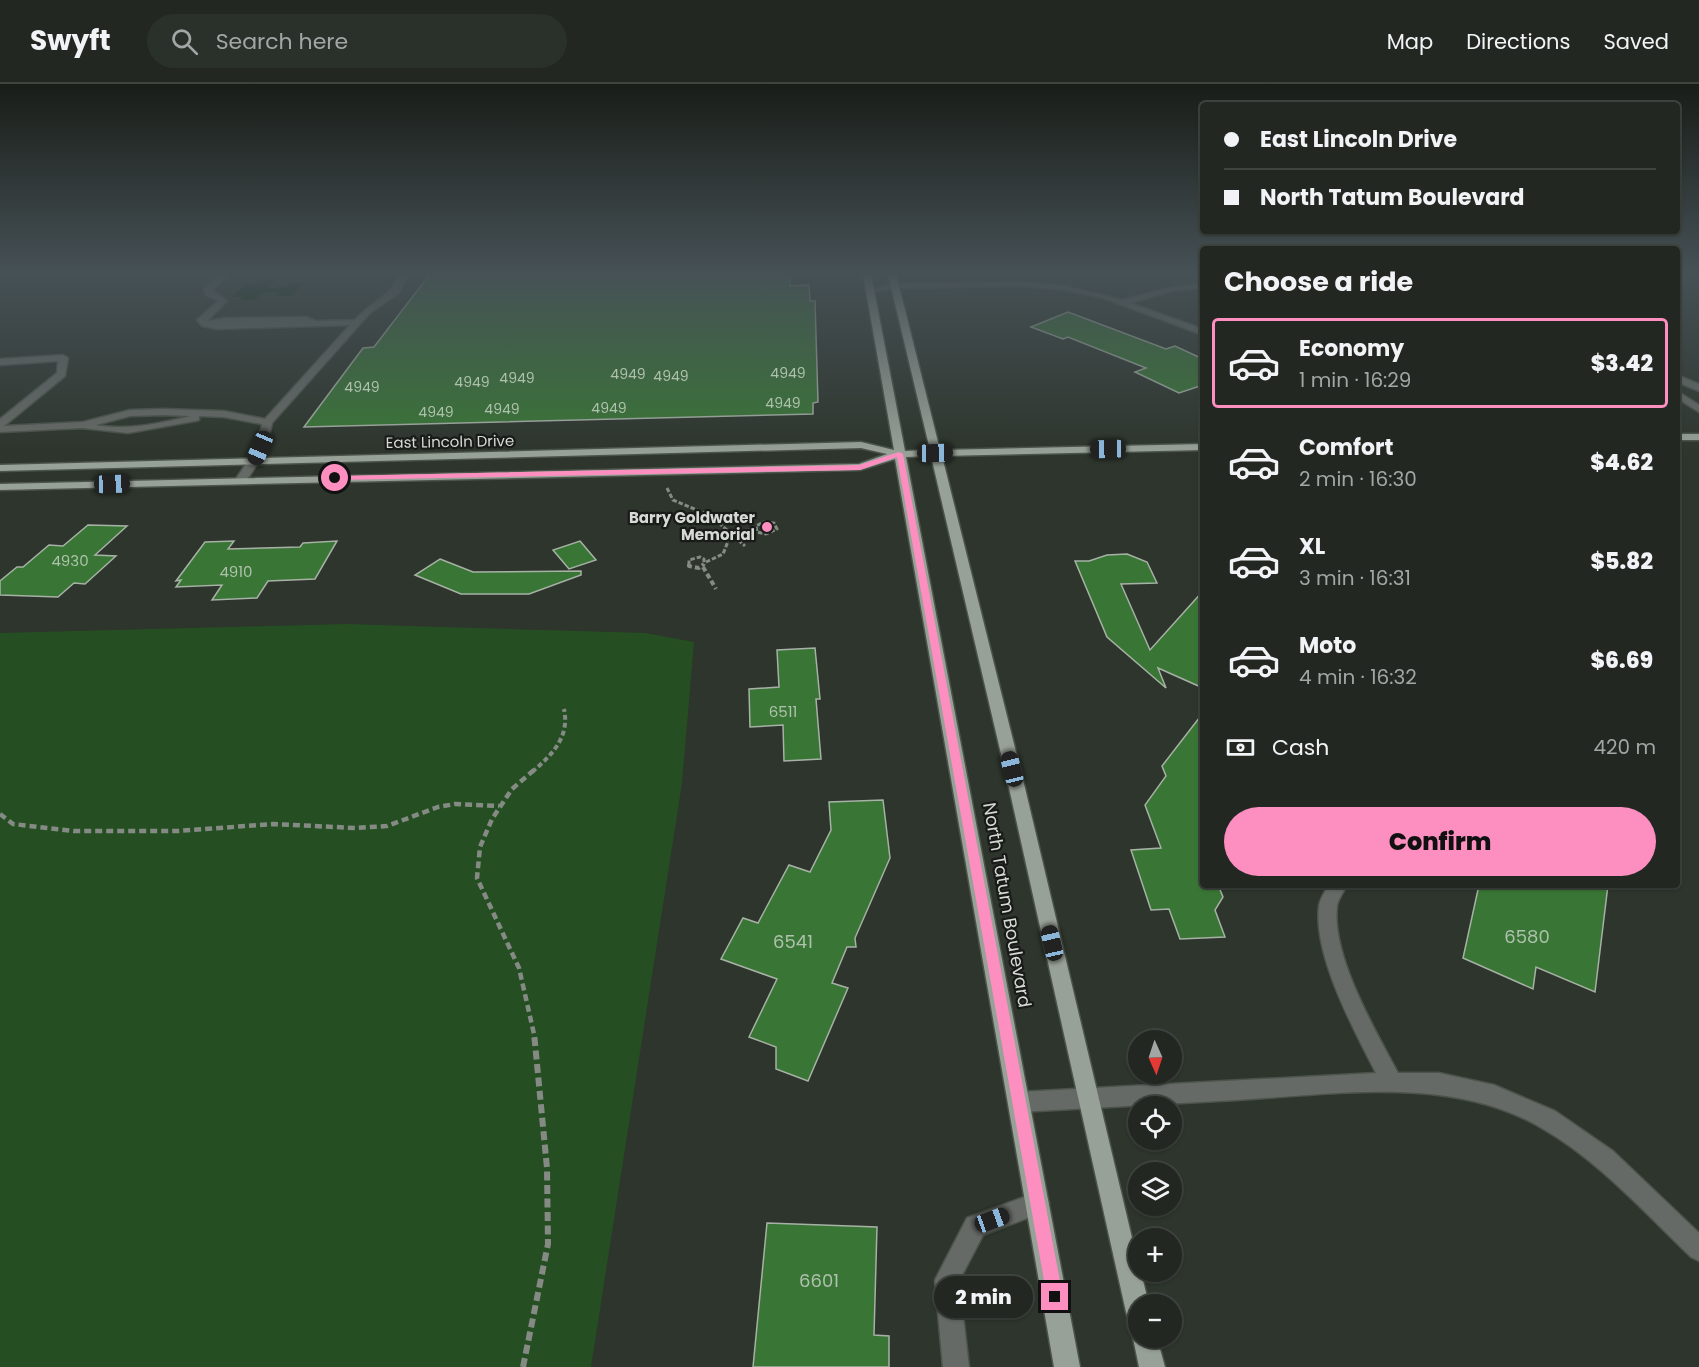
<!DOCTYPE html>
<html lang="en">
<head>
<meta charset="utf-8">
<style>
  :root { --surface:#222821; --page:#2a302a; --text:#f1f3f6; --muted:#a2a6a5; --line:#3f443f; --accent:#fd8ec0 }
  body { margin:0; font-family:Poppins,sans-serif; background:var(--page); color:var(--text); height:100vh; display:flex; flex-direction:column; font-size:22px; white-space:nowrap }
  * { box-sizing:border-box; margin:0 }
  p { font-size:20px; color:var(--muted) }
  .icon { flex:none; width:33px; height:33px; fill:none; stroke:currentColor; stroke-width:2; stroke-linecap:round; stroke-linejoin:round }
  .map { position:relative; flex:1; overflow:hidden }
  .details { position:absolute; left:1200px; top:162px; width:480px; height:642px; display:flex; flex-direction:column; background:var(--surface); border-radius:6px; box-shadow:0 2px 4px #0004,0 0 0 2px var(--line) }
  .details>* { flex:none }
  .banner { position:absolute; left:1200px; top:18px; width:480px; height:132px; border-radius:6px; box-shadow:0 2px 4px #0004,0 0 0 2px var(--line); display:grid; align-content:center; height:132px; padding:0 24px; background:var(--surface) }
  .needle { width:39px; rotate:177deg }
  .fabs { position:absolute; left:1128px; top:946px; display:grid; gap:12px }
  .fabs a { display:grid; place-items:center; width:54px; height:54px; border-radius:50%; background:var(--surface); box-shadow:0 2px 4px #0004,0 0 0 2px var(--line); font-size:30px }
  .end { position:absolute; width:27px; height:27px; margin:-14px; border:8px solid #fd8ec0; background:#111; box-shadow:0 0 0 3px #111 }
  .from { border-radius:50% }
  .bubble { position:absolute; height:42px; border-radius:21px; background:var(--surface); box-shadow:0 2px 4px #0004,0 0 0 2px var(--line); font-size:20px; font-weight:800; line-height:42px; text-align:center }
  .car { position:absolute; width:18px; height:36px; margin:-18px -9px; border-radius:8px; box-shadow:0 0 4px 2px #0007; background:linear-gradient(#222 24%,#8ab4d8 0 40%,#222 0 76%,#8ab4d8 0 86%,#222 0) }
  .banner b { display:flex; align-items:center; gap:21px; height:57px; font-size:22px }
  .banner b+b { border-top:2px solid var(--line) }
  .banner i { width:15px; height:15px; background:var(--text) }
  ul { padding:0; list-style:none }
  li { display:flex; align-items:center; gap:18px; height:90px; margin:0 12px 9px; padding:0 12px; border:3px solid transparent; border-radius:6px }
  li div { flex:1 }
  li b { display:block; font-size:22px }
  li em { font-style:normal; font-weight:800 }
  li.on { border-color:var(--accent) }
  li>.icon { width:54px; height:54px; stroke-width:1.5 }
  h2 { padding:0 24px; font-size:27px; line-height:72px }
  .pay { display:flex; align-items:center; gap:15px; height:66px; padding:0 24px; font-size:22px }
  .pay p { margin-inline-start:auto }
  .cta { display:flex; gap:12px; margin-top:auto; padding:12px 24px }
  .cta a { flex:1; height:69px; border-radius:36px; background:var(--accent); color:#111; font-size:24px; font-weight:800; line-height:69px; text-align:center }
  header { display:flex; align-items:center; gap:36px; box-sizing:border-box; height:84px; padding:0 30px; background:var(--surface); border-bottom:2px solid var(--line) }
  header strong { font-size:28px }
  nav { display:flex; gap:33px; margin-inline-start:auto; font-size:21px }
  .search { width:420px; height:54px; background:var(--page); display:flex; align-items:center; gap:15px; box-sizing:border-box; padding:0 21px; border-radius:33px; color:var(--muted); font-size:22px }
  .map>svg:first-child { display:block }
  .green { fill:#254f22 }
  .water { fill:#012000 }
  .building { fill:#397635; stroke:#a7b1a6; stroke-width:1.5 }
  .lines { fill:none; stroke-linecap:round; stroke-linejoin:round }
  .minor-casing { stroke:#4b534a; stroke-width:3 }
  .major-casing { stroke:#4b534a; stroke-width:3 }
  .path-far3 { stroke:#858b84; stroke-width:3; stroke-dasharray:4.5 2; stroke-linecap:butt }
  .path-far2 { stroke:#858b84; stroke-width:4; stroke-dasharray:5 3; stroke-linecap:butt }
  .path-far1 { stroke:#858b84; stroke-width:4.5; stroke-dasharray:7 4; stroke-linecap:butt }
  .path { stroke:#858b84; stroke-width:6; stroke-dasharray:9 4.5; stroke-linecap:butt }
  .minor { fill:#666a66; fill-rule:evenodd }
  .major { fill:#98a197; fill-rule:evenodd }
  .route { fill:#fd8ec0 }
  .poi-dot { fill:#fd8ec0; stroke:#181b17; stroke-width:2 }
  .labels { text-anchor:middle; stroke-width:4.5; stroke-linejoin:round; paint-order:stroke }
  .far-number-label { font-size:14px; fill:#aec1ac }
  .far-street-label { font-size:15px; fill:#d5dad4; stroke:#181b17 }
  .far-poi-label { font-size:15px; font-weight:bold; fill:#d5dad4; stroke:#181b17; text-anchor:end }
  .number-label { font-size:15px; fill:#aec1ac }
  .street-label { font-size:18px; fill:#d5dad4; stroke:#181b17 }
  .near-number-label { font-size:18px; fill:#aec1ac }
</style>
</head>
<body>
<header>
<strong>Swyft</strong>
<div class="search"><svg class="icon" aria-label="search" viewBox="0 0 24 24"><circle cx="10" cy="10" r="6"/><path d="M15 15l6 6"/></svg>Search here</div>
<nav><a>Map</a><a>Directions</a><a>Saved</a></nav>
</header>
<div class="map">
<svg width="1699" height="1283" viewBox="0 0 1699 1283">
  <rect width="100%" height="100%" fill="#2d352c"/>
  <path class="green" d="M346,540l299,9 49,9 -12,141 -91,584h-591v-734z"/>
  <path class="water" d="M262,195h15l-9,9 17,-1 5,-4h14l-13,13h-15l4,-4h-17l-9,8h-14l3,-3h-11l14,-13 12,-1z"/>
  <g class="building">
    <path d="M430,190h360v12l19,-1 1,16h5l3,101 -5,1v11l-509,13 59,-79 11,-1z"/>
    <path d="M1068,228l98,37 9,-3 28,13v26l-24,8 -44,-21 11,-4 -78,-31 -5,2 -32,-12z"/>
    <path d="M88,441l39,1 -32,29 21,1 -31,28 -11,-1 -16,14 -58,-2v-14l17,-14h6l26,-22 14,1z"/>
    <path d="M234,457l-6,8 72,-2 3,-4 34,-2 -22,38 -47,2 -11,17 -45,2 10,-15 -46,2 5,-7 -5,1 29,-39z"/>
    <path d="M580,457l16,19 -27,9 -16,-19z"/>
    <path d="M1127,470l20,8 10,21 -36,1 29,66 53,-59v97l-45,-20 8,20 -59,-51 -32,-76h14l18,-6z"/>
    <path d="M440,475l33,13 108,-1v4l-52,19h-68l-46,-19z"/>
    <path d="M815,564l5,51h-4l5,60 -37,2 -1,-36 -33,2 -1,-38 30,-2 -2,-37z"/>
    <path d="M1203,629v172h15l5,12 -8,13 10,27 -45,2 -11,-30 -18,1 -20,-60 30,-2 -16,-43 21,-29 -4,-10z"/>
    <path d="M883,716l7,58 -35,80 1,9h-9l-15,36 16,5 -40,93 -32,-12v-22l-27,-10 28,-58 -56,-20 22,-41 15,5 31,-58 21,7 21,-42 -2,-28z"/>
    <path d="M1479,801h129l-13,107 -59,-25 -3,22 -70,-31z"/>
    <path d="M767,1139l110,4 -3,108 15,1v31h-136z"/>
  </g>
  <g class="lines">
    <g class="minor-casing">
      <g id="minor">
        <path d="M221,190h9l-18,16 15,11 -20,20 18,-3 81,-1 10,4 39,-1c17,-19 34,-22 45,-46h8l-9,19 -29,20 -98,110c-4,23 -13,40 -27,59l-4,1 -6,-3c13,-18 23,-34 27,-56l-38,-7 -25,-1v4l-4,1 -67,12 -46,-5 -82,4v-13l57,-46 1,-12 -58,4v-6l63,-4 5,3 -3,18 -61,50 79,-4 47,-12 33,-1 61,2 41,8 85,-94 -133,4 -15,-3 -5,-6 21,-19 -12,-6 -2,-6zM163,331l28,1c-31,7 -63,15 -95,9l34,-9z"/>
        <path d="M1024,198l41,4 57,14 50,-13 31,-3v4l-31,3 -42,12 73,26v6l-100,-37 -38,-8 -41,-4 -129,2 -25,4 -4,-2 29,-6z"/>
        <path d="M1677,291l22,9v7l-22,-9z"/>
        <path d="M1677,307l22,14v7l-22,-14z"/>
        <path d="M1329,801h18c-3,6 -9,14 -10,21 -6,49 38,124 61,167h41l55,12 61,26 58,40 86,82v28l-8,-4c-48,-46 -93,-97 -151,-130 -89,-52 -205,-33 -303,-27 -73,4 -145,8 -218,12l-7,-3 -4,-7 4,-7 7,-3 357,-19c-22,-43 -63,-118 -57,-167 1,-7 6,-15 10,-21z"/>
        <path d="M1038,1108l8,3 3,8 -3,8 -63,24 -24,46 10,86h-26l-8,-87 32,-62z"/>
      </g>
    </g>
    <g class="major-casing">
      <g id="major">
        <path d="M863,190h8l34,177 25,-1 -42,-176h8l44,176 263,-6v6l-261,6 83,332 113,475v9h3l8,33h-11v19l-9,-3 -3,-9 -117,-524 -78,-332 -25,1 174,910h-26l-159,-908 -35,11 -860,20v-6l859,-20 28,-10 -26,-6 -861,23v-6l861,-23 33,8z"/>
        <rect x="1677" y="350" width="22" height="6"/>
        <path d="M1138,1244v10h19l8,29h-26l-6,-29z"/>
      </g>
    </g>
    <g class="path-far3">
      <path d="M667,404l6,12 38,16 34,30"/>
      <path d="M764,438l10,1 3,6 -11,5 -9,-2 -1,-6z"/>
      <path d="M706,478l17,-8 8,-20 24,-6"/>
      <path d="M689,481v-5l11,-3 4,2v6"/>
    </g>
    <g class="path-far2">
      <path d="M689,480v2l10,2 5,-4"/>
      <path d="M703,483l13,22"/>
      <path d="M532,688c20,-17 38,-35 32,-63"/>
    </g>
    <g class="path-far1">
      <path d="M534,686l-22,19 -20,30 -12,28 -3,31 42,90 15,66"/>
      <path d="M0,730l13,10 61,7h104l95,-7 82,4 32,-2 51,-19 17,-3 44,2"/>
    </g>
    <path class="path" d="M523,1283l25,-123 -1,-76 -13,-135"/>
    <use href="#minor" class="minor"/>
    <use href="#major" class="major"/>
  </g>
  <linearGradient id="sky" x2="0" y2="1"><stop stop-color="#191d18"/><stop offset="0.51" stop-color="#465156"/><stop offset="1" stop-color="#465156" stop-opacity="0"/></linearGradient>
  <rect width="1699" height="370" fill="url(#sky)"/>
  <path class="route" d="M899,368l4,2 160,843 -3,5 -5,3 -6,-3 -2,-5 -150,-840 -37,13 -525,10 -4,-2 4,-2 524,-11z"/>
  <circle class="poi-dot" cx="767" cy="443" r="6"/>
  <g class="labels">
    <g class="far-number-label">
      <text x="788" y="294">4949</text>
      <text x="628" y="295">4949</text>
      <text x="671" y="297">4949</text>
      <text x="517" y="299">4949</text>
      <text x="472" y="303">4949</text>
      <text x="362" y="308">4949</text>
      <text x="783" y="324">4949</text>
      <text x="609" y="329">4949</text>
      <text x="502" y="330">4949</text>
      <text x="436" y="333">4949</text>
    </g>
    <g class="far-street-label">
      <text transform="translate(450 358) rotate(-1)" y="5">East Lincoln Drive</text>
    </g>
    <g class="far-poi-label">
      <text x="755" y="439">Barry Goldwater<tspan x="755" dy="17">Memorial</tspan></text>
    </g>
    <g class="number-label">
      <text x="70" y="482">4930</text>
      <text x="236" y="493">4910</text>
      <text x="783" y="633">6511</text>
    </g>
    <g class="street-label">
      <text transform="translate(1007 821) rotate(80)" y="6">North Tatum Boulevard</text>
    </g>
    <g class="near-number-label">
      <text x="1527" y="859">6580</text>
      <text x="793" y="864">6541</text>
      <text x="819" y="1203">6601</text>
    </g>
  </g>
</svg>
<div class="fabs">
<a><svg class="needle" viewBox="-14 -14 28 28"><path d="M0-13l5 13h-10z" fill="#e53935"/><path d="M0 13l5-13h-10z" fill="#a2a6a5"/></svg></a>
<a><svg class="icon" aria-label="locate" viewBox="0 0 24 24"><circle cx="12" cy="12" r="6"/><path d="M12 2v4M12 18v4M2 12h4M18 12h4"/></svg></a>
<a><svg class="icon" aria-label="layers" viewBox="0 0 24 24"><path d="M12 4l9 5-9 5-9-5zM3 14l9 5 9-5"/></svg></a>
<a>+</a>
<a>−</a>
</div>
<i class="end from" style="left:335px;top:394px"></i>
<i class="end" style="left:1055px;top:1213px"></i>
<div class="bubble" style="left:934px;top:1192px;width:99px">2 min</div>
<i class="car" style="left:260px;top:364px;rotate:203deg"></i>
<i class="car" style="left:1108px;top:365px;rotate:269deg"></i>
<i class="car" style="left:935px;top:369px;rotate:89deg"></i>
<i class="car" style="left:112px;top:400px;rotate:88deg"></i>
<i class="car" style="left:1012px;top:685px;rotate:346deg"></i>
<i class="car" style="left:1052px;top:859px;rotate:347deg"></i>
<i class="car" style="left:992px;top:1136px;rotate:70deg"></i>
<div class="banner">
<b><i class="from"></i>East Lincoln Drive</b>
<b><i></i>North Tatum Boulevard</b>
</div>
<section class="details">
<h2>Choose a ride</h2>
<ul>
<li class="on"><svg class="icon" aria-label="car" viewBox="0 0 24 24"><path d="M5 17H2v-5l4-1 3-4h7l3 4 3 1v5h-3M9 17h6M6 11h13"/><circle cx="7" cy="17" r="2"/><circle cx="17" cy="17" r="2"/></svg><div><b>Economy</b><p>1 min · 16:29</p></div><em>$3.42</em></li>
<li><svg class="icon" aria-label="car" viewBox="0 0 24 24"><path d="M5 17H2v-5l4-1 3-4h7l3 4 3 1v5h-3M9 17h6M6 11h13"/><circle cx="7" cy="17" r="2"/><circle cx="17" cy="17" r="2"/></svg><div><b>Comfort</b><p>2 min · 16:30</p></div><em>$4.62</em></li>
<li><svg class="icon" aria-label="car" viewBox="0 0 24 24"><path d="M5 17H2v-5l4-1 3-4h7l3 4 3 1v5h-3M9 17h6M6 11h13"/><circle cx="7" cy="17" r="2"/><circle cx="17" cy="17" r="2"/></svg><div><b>XL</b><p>3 min · 16:31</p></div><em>$5.82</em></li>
<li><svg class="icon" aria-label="car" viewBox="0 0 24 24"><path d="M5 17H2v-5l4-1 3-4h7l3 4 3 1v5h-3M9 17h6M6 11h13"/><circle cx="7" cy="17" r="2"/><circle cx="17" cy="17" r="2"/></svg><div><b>Moto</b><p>4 min · 16:32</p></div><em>$6.69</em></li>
</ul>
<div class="pay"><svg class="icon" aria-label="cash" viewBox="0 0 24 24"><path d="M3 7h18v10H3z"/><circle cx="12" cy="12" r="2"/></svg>Cash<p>420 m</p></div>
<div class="cta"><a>Confirm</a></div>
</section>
</div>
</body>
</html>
